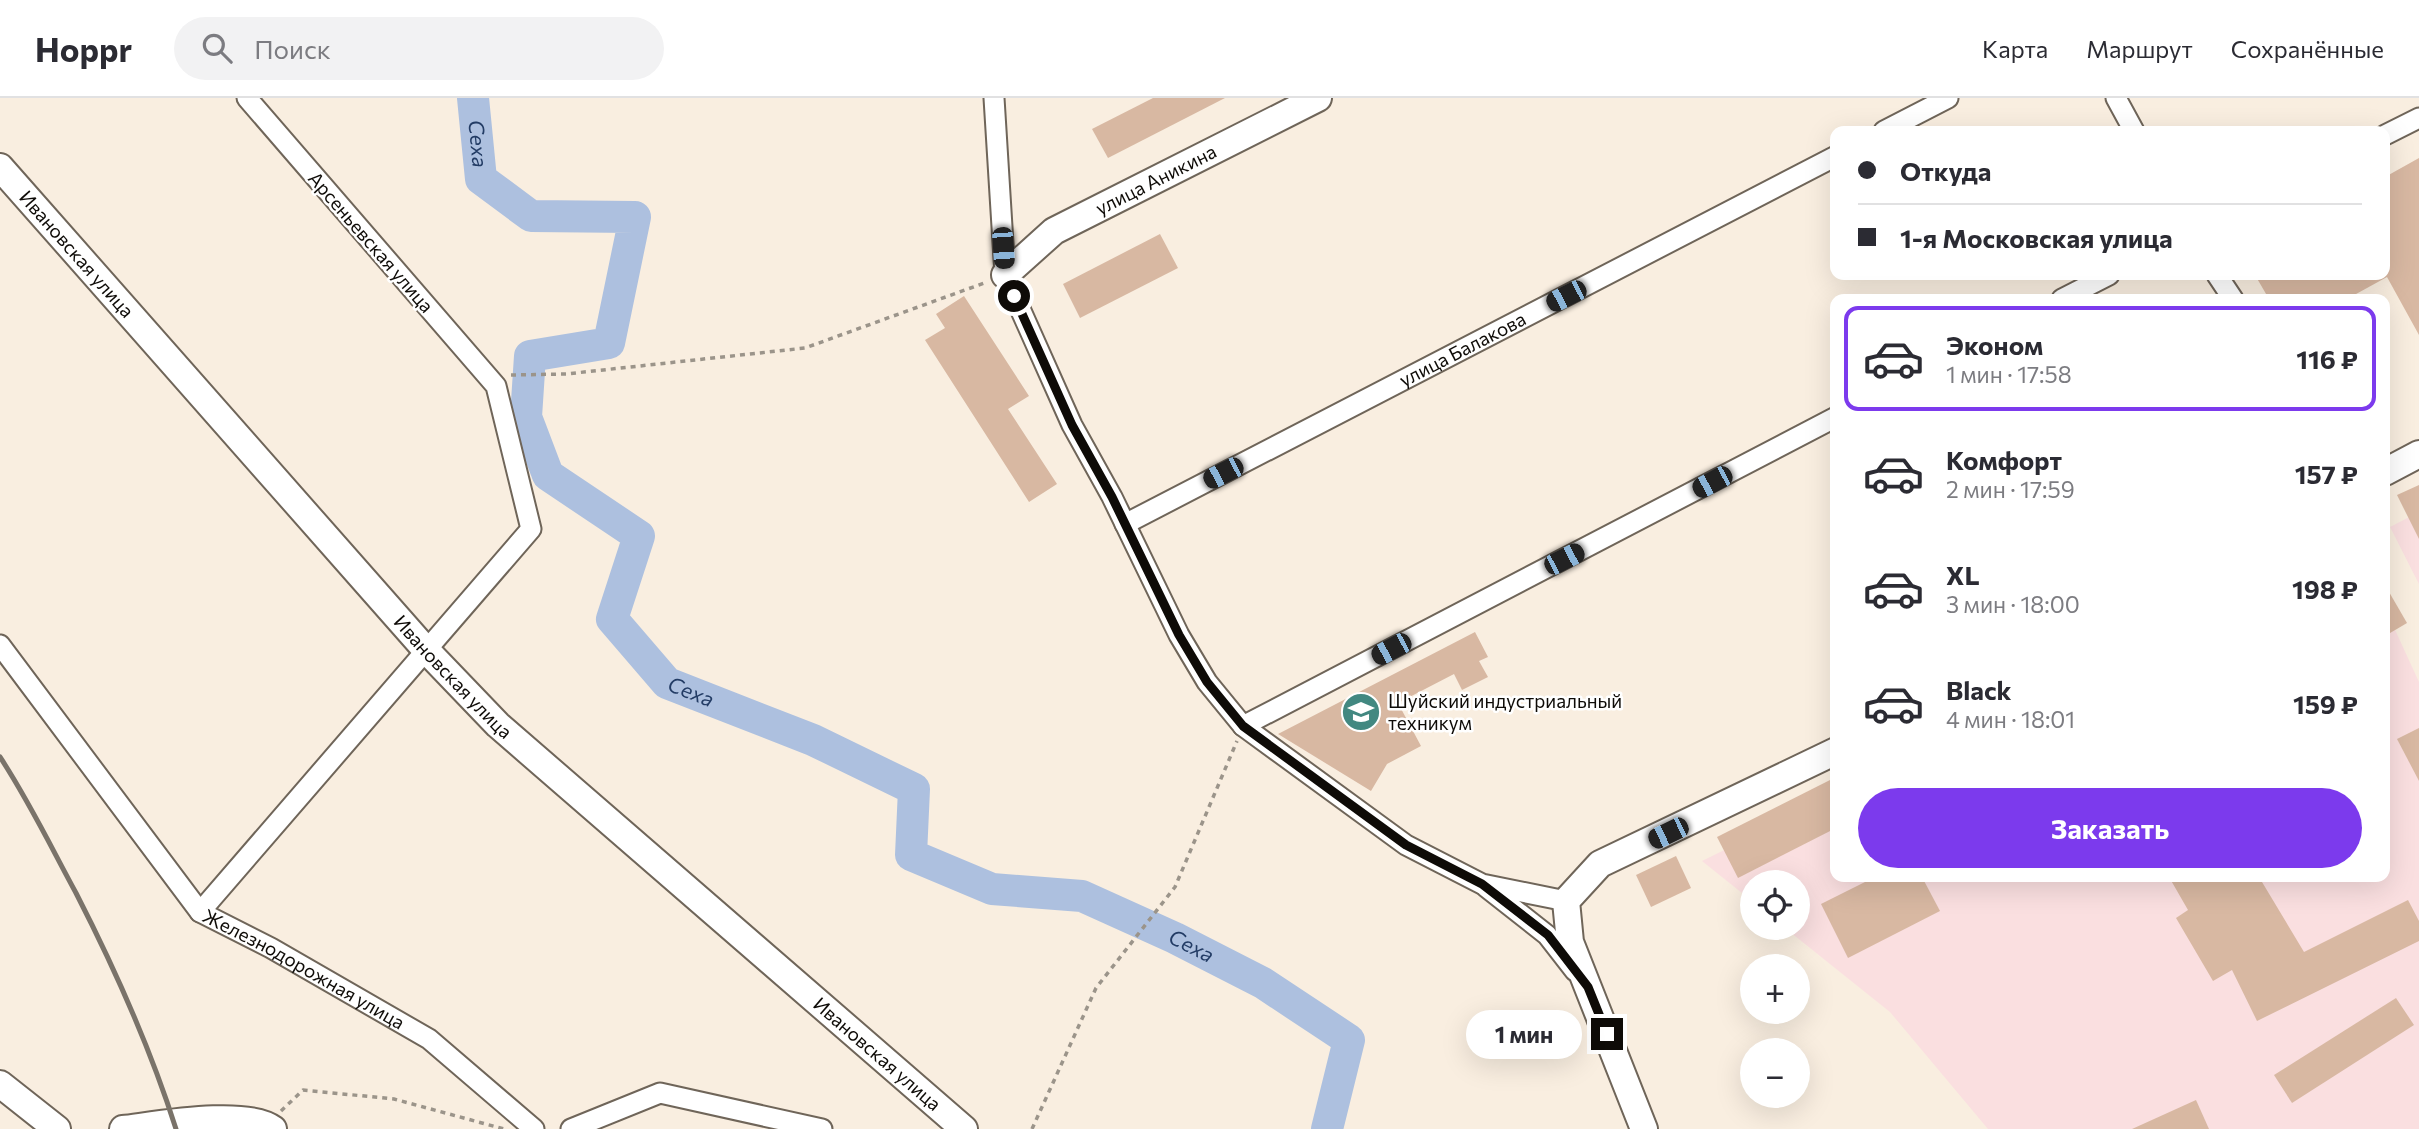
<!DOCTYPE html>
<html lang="ru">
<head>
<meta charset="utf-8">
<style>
  :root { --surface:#fff; --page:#f2f2f3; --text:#2b2b33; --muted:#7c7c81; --line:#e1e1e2; --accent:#7c3aed }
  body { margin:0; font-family:Commissioner,sans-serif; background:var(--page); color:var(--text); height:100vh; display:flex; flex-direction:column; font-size:26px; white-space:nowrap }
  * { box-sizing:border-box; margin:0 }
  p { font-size:23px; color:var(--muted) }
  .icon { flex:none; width:38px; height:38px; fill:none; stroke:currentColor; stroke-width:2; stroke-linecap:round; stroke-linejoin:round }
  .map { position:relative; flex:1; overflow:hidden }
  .drawer { position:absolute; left:1830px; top:196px; width:560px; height:588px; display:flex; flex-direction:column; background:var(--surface); border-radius:14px; box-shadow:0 7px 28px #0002 }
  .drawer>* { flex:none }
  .top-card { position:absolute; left:1830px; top:28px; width:560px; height:154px; border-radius:14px; box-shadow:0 7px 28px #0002; display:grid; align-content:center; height:154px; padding:0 28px; background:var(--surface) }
  .controls { position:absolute; left:1740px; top:772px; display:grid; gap:14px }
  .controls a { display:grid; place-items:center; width:70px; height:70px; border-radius:50%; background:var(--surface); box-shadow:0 7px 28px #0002; font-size:35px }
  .end { position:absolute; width:32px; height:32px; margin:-16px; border:9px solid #0e0b07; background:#fff; box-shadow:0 0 0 4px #fff }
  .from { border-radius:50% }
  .bubble { position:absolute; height:49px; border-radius:24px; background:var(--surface); box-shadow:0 7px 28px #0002; font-size:23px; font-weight:700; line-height:49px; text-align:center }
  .car { position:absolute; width:21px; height:42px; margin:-21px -10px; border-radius:9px; box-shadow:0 0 5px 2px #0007; background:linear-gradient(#222 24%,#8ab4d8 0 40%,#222 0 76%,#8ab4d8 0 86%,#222 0) }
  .top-card b { display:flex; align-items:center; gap:24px; height:66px; font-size:26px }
  .top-card b+b { border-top:2px solid var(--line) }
  .top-card i { width:18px; height:18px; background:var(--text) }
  ul { padding:12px 0 0; list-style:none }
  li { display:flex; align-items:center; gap:21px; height:105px; margin:0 14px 10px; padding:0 14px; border:4px solid transparent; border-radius:14px }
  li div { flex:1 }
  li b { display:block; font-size:26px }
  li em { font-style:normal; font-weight:700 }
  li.active { border-color:var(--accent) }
  li>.icon { width:63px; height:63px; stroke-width:1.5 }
  .button { display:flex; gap:14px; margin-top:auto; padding:14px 28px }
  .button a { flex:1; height:80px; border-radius:42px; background:var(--accent); color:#fff; font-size:28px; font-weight:700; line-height:80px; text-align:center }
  header { display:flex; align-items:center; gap:42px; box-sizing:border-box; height:98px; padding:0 35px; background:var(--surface); border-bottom:2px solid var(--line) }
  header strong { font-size:33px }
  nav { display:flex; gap:38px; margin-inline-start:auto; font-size:24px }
  .search { width:490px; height:63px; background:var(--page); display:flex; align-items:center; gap:18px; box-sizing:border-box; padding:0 24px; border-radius:38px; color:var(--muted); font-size:26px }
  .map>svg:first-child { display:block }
  .industrial { fill:#fadfe0 }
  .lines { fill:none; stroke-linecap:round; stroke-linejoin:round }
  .river { stroke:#adc0df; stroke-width:32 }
  .building { fill:#d8b8a2 }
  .street-casing { stroke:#6f6559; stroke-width:23 }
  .secondary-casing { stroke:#6f6559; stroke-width:30 }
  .path { stroke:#9b948a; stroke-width:3.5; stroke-dasharray:5 5; stroke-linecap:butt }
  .street { stroke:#fff; stroke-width:19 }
  .secondary { stroke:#fff; stroke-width:26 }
  .rail { stroke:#7a736a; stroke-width:5 }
  .route { stroke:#0e0b07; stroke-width:9 }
  .labels { text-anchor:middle; stroke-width:5; stroke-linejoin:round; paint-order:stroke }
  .street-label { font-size:19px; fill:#0e0b07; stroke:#fff }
  .poi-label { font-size:19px; fill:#0e0b07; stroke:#fff; text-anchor:start }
  .water-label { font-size:21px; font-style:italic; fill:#233c65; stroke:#fff }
</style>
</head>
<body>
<header>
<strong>Hoppr</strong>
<div class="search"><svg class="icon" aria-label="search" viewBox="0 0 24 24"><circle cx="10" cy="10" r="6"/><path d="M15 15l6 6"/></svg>Поиск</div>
<nav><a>Карта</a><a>Маршрут</a><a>Сохранённые</a></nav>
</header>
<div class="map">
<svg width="2419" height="1031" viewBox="0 0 2419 1031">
  <rect width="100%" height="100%" fill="#f9eee0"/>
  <g class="industrial">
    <path d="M2419,414v72l-29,-57z"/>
    <path d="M2385,510l34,74v447h-431l-98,-117 -105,-84h12v-46h-45v19l-50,-40 134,-66v82h549z"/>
  </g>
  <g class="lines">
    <path class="river" id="s1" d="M473,0l8,81 50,37 104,1 -26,126 -79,13 -4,61 22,58 91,61 -27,83 55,64 146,57 101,49 -3,66 81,34 90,7 93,42 88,45 86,57 -22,89"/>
  </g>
  <g class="building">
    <path d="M1153,0h72l-117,60 -16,-29z"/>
    <path d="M2419,60v177l-32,-58 -40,22h-78l-14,-24h130v-98z"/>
    <path d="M1160,136l18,34 -98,50 -17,-34z"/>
    <path d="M964,198l65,100 -21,13 49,75 -28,18 -104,-162 20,-12 -9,-14z"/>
    <path d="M2419,387v54l-22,-44z"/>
    <path d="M2385,487l22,38 -22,13z"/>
    <path d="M1475,534l13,25 -9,4 9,16 -26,13 -8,-16 -56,29 23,43 -34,18 -16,27 -93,-57z"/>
    <path d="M2419,630v53l-22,-42z"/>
    <path d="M1836,679v51l-98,50 -21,-41z"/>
    <path d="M1676,758l15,32 -40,19 -15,-32z"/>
    <path d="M1875,779h47l18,34 -92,47 -27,-54z"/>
    <path d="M2169,779h90l45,75 104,-52 11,21v20l-162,80 -25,-51 -19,11 -37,-63 12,-8z"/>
    <path d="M2396,900l18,27 -122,78 -18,-28z"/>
    <path d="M2196,1002l13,29h-77z"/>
  </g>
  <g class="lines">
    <g class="street-casing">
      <g id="street">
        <path d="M994,0l11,177 67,150 40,72 67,138 28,47 36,44 163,119 76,39 84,17"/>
        <path d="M2116,0l18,33"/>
        <path d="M1884,33l64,-33"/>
        <path d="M2385,37l34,-17"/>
        <path d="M2217,177l16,24"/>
        <path d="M2062,201l47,-24"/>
        <path id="s2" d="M1125,426l711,-368"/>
        <path id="s3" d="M0,547l200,267 71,36 158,91 105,90"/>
        <path d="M1243,628l593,-309"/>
        <path d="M1486,789l61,48 28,36"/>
        <path d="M200,814l331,-383 -35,-143 -249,-288"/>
        <path d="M571,1031l89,-36 162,36"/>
      </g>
    </g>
    <g class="secondary-casing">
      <g id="secondary">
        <path id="s4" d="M0,69l426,483 72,75 466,404"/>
        <path id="s5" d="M1005,177l49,-44 264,-133"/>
        <path d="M2385,374l34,-18"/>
        <path d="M0,986l57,45"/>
        <path d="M123,1031c34,-4 124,-20 150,0"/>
        <path d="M1644,1031l-74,-187 -4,-41 34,-37 236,-113"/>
      </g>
    </g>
    <g class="path">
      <path d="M511,277l55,-1 239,-26 182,-66"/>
      <path d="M281,1013l22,-21 91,9 110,30"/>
      <path d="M1032,1031l64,-141 79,-101 62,-146"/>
    </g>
    <use href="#street" class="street"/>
    <use href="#secondary" class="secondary"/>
    <path class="rail" d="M0,659c29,44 51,90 76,136 39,76 74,154 100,236"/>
  </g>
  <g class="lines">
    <path class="route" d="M1014,198l58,129 40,72 67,138 28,47 36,44 163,119 76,39 66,51 40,52 19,47"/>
  </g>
  <defs>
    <g id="university-disc" transform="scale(2.0125)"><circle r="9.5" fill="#428881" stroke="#fff"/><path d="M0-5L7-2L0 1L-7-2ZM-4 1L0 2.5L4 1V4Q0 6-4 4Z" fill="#fff"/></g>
  </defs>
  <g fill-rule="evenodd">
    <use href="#university-disc" x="1361" y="614"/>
  </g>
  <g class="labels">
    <g class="street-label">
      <text dy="7" stroke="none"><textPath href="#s5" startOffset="180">улица Аникина</textPath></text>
      <text transform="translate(371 144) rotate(49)" y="7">Арсеньевская улица</text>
      <text dy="7" stroke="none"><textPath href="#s4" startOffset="116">Ивановская улица</textPath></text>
      <text dy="7" stroke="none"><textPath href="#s2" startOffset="380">улица Балакова</textPath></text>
      <text dy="7" stroke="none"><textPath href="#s4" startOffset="682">Ивановская улица</textPath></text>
      <text dy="7" stroke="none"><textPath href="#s3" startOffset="452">Железнодорожная улица</textPath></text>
      <text dy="7" stroke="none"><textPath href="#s4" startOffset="1250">Ивановская улица</textPath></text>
    </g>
    <g class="poi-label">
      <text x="1388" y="610">Шуйский индустриальный<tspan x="1388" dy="22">техникум</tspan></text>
    </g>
    <g class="water-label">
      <text dy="7" stroke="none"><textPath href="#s1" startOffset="46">Сеха</textPath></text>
      <text dy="7" stroke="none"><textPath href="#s1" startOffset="886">Сеха</textPath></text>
      <text dy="7" stroke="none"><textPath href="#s1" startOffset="1494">Сеха</textPath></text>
    </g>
  </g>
</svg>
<div class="controls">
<a><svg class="icon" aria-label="locate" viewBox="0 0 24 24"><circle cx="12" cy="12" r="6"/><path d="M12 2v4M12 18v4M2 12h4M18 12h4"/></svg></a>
<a>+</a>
<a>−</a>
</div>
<i class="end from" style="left:1014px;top:198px"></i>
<i class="end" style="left:1607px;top:936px"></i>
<div class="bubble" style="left:1466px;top:912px;width:116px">1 мин</div>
<i class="car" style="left:1003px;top:150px;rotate:176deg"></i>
<i class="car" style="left:1566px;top:198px;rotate:243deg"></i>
<i class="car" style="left:1223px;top:375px;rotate:243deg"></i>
<i class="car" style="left:1712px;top:384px;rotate:242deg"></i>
<i class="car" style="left:1564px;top:461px;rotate:63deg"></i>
<i class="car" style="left:1391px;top:551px;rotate:242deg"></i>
<i class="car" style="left:1668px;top:735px;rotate:244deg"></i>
<div class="top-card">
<b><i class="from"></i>Откуда</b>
<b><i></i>1-я Московская улица</b>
</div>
<section class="drawer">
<ul>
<li class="active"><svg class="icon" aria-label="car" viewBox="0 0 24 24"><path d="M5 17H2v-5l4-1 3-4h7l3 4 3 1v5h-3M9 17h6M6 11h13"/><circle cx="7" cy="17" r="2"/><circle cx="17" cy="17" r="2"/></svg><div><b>Эконом</b><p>1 мин · 17:58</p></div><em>116 ₽</em></li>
<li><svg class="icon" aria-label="car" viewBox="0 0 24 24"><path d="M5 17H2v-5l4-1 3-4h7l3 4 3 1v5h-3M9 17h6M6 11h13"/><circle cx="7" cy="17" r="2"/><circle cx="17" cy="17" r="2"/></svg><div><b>Комфорт</b><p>2 мин · 17:59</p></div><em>157 ₽</em></li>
<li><svg class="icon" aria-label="car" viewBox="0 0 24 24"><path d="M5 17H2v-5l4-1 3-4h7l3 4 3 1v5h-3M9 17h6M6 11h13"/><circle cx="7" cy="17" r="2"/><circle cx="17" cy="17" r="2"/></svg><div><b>XL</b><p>3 мин · 18:00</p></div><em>198 ₽</em></li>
<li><svg class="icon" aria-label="car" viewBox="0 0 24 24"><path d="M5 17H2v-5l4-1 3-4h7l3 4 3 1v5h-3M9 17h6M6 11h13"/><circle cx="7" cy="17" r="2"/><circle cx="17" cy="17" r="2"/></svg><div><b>Black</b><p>4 мин · 18:01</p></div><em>159 ₽</em></li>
</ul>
<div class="button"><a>Заказать</a></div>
</section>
</div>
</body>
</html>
